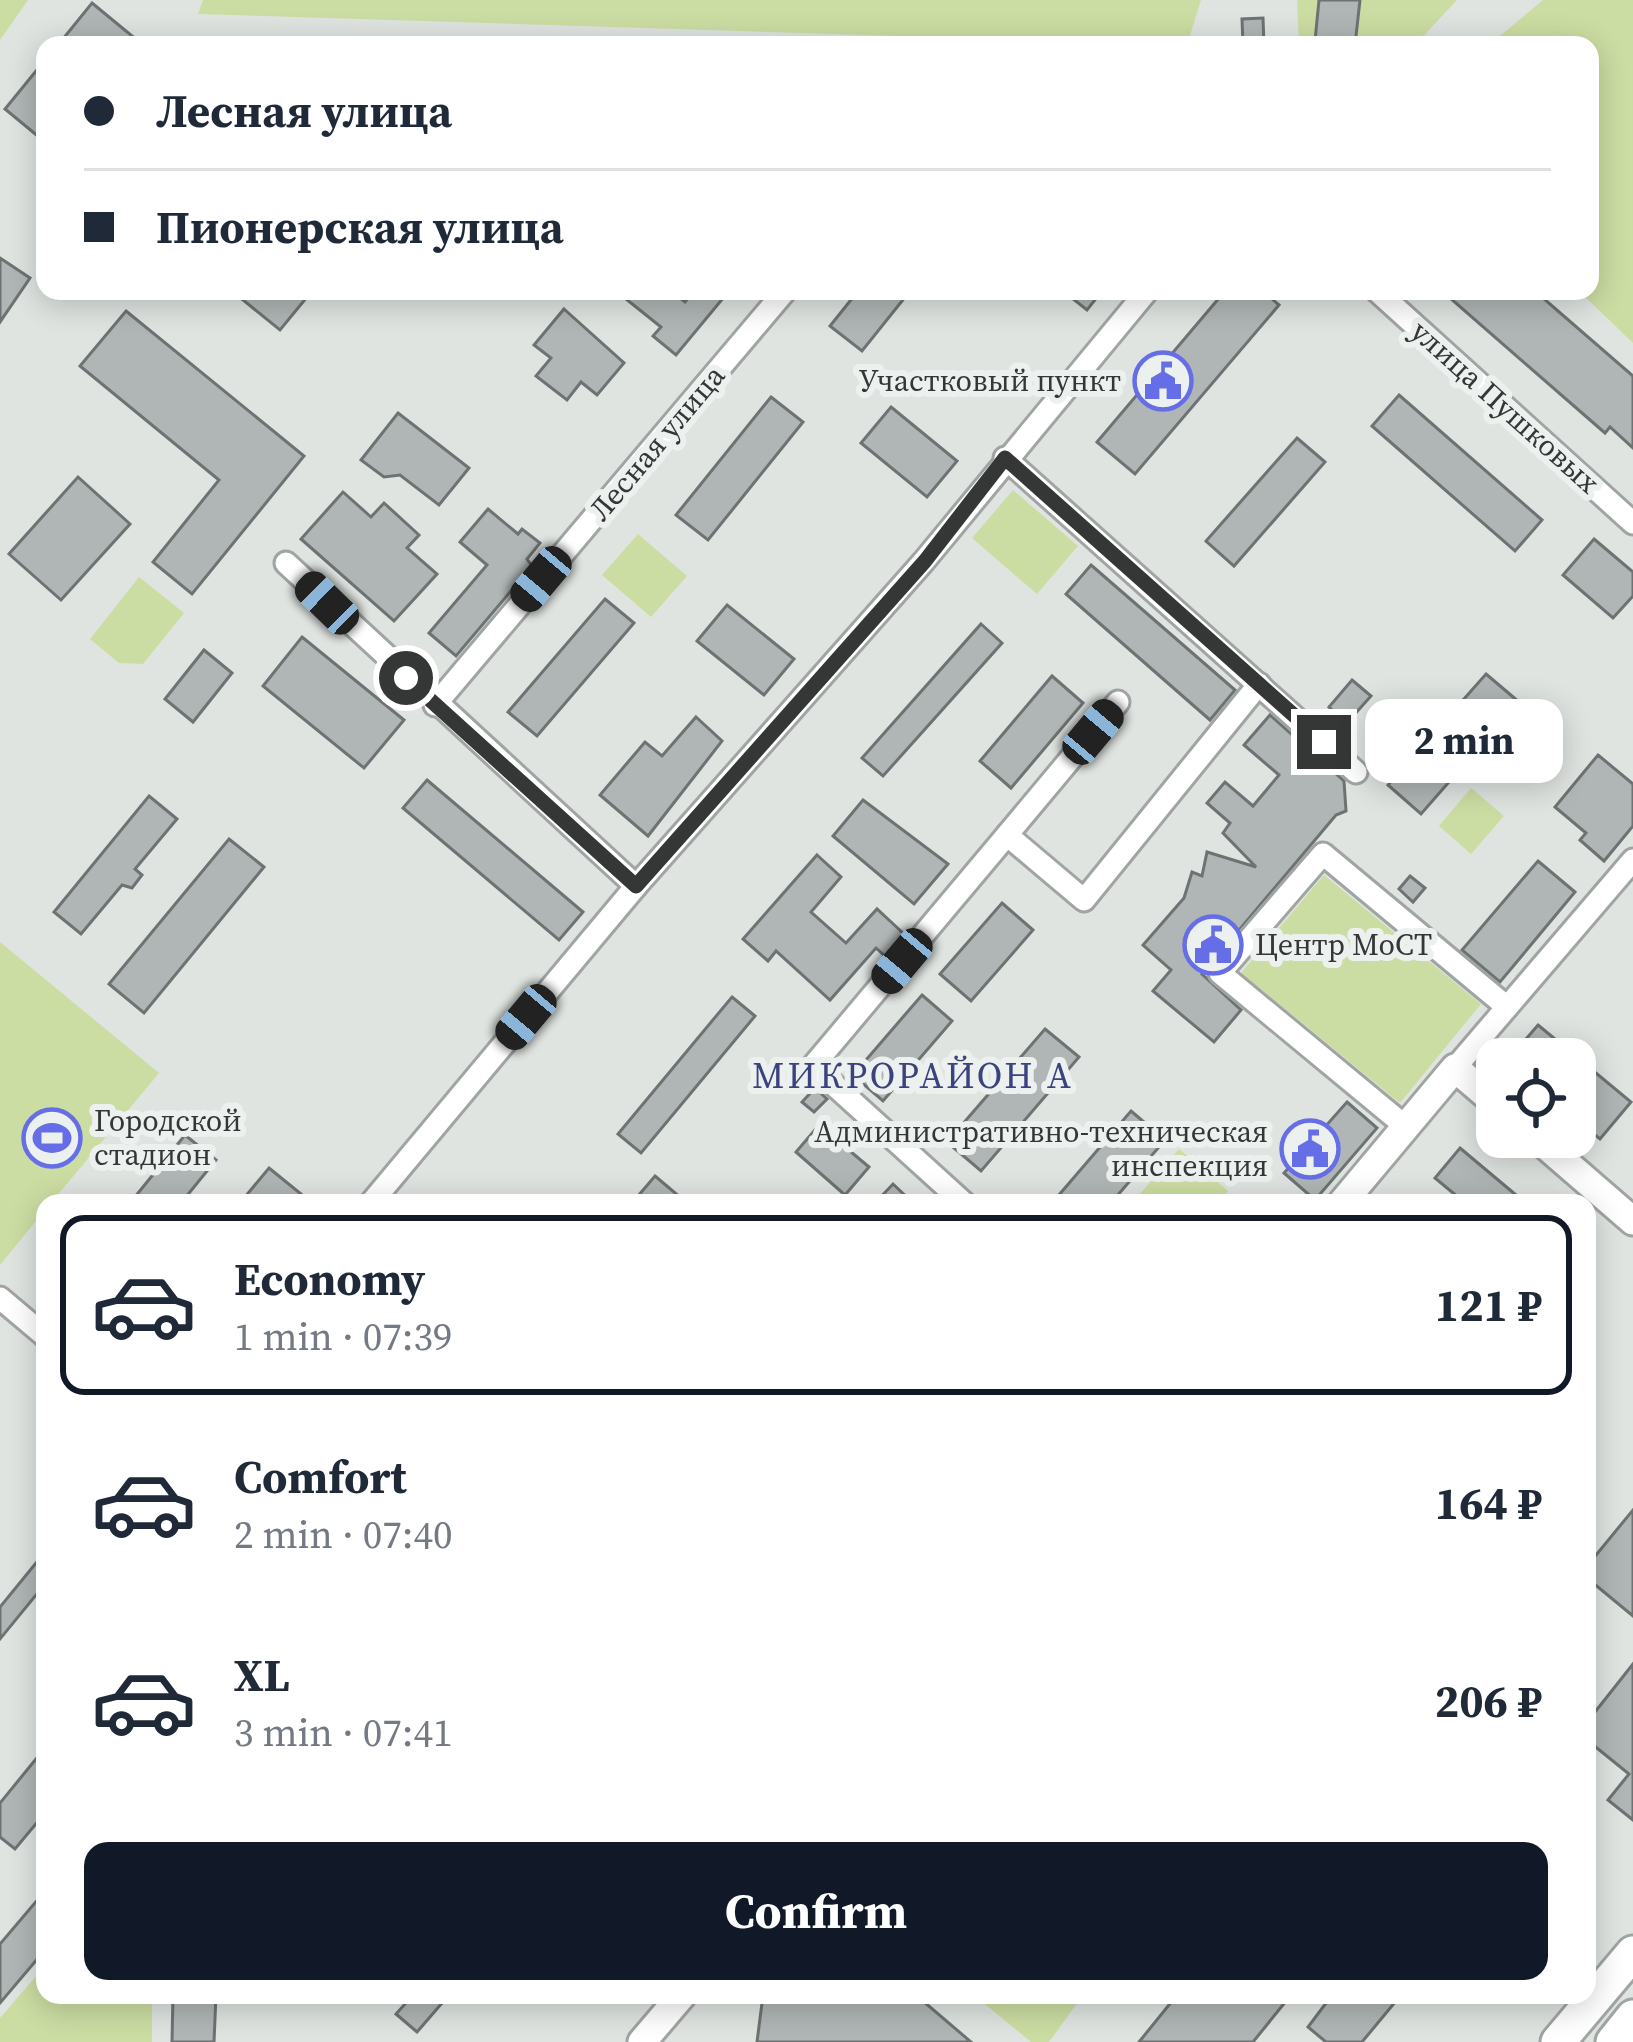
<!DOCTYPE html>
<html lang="en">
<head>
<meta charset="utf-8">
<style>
  :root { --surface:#fff; --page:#f2f2f3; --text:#1f2937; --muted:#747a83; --line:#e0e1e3; --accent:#111827 }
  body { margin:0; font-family:"Source Serif 4",serif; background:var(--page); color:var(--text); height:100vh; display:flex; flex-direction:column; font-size:45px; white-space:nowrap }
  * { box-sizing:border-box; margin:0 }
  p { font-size:39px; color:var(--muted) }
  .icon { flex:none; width:66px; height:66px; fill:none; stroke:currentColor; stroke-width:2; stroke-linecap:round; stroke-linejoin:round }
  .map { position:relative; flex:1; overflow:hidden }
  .drawer { position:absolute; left:36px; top:1194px; width:1560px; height:810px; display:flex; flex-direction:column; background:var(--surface); border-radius:24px; box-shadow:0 6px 30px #0003 }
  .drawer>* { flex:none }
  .hud { position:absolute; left:36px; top:36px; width:1563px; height:264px; border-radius:24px; box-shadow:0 6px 30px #0003; display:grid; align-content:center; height:264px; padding:0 48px; background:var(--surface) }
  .fabs { position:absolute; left:1476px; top:1038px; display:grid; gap:24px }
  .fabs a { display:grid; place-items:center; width:120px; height:120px; border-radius:24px; background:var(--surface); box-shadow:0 6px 30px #0003; font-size:60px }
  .end { position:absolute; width:54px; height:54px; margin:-27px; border:15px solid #353736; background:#fff; box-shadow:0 0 0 6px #fff }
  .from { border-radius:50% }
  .bubble { position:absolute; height:84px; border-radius:24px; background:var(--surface); box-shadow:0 6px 30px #0003; font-size:39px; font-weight:700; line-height:84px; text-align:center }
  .car { position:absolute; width:36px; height:72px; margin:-36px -18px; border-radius:15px; box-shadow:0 0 9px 3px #0007; background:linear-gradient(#222 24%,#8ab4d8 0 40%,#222 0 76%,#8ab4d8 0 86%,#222 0) }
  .hud b { display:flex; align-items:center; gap:42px; height:114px; font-size:45px }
  .hud b+b { border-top:3px solid var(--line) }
  .hud i { width:30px; height:30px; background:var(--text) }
  ul { padding:21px 0 0; list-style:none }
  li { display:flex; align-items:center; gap:36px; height:180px; margin:0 24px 18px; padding:0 24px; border:6px solid transparent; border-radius:24px }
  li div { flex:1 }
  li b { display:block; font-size:45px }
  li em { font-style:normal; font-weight:700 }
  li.current { border-color:var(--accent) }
  li>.icon { width:108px; height:108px; stroke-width:1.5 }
  .primary-button { display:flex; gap:24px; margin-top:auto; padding:24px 48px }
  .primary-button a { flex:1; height:138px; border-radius:24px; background:var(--accent); color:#fff; font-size:48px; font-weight:700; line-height:138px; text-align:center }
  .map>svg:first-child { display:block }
  .green { fill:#ccdda3 }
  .building { fill:#b0b6b5; stroke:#6d7372; stroke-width:3 }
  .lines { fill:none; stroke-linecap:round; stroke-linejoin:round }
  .minor-casing { stroke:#a0a5a3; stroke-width:27 }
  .secondary-casing { stroke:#a0a5a3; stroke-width:33 }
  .trunk-casing { stroke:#a0a5a3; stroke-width:39 }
  .minor { stroke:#fff; stroke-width:21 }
  .secondary { stroke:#fff; stroke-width:27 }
  .trunk { stroke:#fff; stroke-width:33 }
  .route { stroke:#353736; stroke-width:15 }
  .labels { text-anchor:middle; stroke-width:12; stroke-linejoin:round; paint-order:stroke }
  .poi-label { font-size:30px; fill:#353736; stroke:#ecf1ef; text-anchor:end }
  .street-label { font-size:30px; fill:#353736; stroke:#ecf1ef }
  .quarter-label { font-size:36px; letter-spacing:3px; fill:#3c427e; stroke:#ecf1ef }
</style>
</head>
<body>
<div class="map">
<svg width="1633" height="2042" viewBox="0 0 1633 2042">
  <rect width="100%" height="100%" fill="#dfe4e1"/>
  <g class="green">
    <path d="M0,0h28l-28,40z"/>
    <path d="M203,0h998l-14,45 -989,-31z"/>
    <path d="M1297,0h160l-42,45h-116z"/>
    <path d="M1543,0h90v343l-54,-52h11v-246h-101z"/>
    <path d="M1013,490l65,56 -41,48 -65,-56z"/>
    <path d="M638,534l49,42 -36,41 -49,-42z"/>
    <path d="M139,577l45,36 -41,51 -24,-1 -29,-24z"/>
    <path d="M1471,788l33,28 -33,38 -32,-28z"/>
    <path d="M1324,875l157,129 -81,99 -159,-130z"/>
    <path d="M0,942l159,131 -108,130h-6v7l-45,55z"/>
    <path d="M1179,1149l49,42 -10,12h-86z"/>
    <path d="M45,1966v29h107v47h-152v-24z"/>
    <path d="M974,1995h109l-34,47h-18z"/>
  </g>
  <g class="building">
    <path d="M1319,0h41l-5,45 -40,-4z"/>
    <path d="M92,3l51,42h-85z"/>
    <path d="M1263,18l1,27h-21l-1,-26z"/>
    <path d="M45,60v82l-40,-33z"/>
    <path d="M0,258l30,20 -30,44z"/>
    <path d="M232,291h80l-32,39z"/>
    <path d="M616,291h55l14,11 9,-11h35l-53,64 -23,-19 8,-9z"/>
    <path d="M858,291h52l-48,60 -32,-25z"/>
    <path d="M1063,291h39l-15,19z"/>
    <path d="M1225,291h38l16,14 -144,169 -38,-32z"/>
    <path d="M1442,291h93l98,85v72l-23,-21 -5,6z"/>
    <path d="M564,309l60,54 -27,32 -16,-13 -14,18 -31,-24 15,-18 -17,-13z"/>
    <path d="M126,311l178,145 -112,138 -39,-32 66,-82 -139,-114z"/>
    <path d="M1399,395l143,125 -27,31 -143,-125z"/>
    <path d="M771,397l32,25 -95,118 -32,-25z"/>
    <path d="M891,407l66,54 -30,36 -66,-54z"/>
    <path d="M398,413l71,55 -30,37 -39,-30 -16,2 -23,-17z"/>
    <path d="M1297,438l28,24 -91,104 -28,-25z"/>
    <path d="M78,477l52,47 -69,76 -52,-46z"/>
    <path d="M343,492l28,25 13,-14 35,32 -12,13 30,26 -43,47 -93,-82z"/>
    <path d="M488,509l30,25 4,-5 18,14 -13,16 5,7 -76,90 -27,-23 58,-68 -27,-23z"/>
    <path d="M1594,539l39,33v24l-20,22 -50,-43z"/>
    <path d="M1091,565l144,125 -25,30 -144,-126z"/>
    <path d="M605,599l29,24 -97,113 -29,-24z"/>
    <path d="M727,605l67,54 -30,36 -67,-54z"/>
    <path d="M981,624l21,19 -119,133 -21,-18z"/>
    <path d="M302,637l102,83 -40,48 -101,-82z"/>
    <path d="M204,650l28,23 -39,49 -28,-23z"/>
    <path d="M1486,674l33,28 -98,112 -33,-29z"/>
    <path d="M1052,676l31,27 -72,85 -31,-27z"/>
    <path d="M1352,680l19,16 -24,27 -18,-16z"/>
    <path d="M1270,715l74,66 2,30 -10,4 -134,159 39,36 -27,32 -61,-51 18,-21 -28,-25 41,-47 8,-26 10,4 5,-24 49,15 -33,-34 7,-10 -23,-20 18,-21 28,24 26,-31 -35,-30z"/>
    <path d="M696,717l26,24 -74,95 -48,-41 45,-53 17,14z"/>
    <path d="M1598,755l35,29v42l-29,35 -24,-21 6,-7 -31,-26z"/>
    <path d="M427,780l156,132 -24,28 -156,-132z"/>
    <path d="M149,796l28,23 -42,50 7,6 -10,13 -10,-3 -41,49 -27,-22z"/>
    <path d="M863,800l85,64 -34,40 -81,-68z"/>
    <path d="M229,839l35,28 -120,146 -35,-29z"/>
    <path d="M817,855l24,22 -30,35 35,31 31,-34 27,25 -19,22 -9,-8 -46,52 -54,-49 -8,10 -25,-22z"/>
    <path d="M1538,861l37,31 -75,90 -38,-32z"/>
    <path d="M1410,876l15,12 -12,14 -14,-13z"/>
    <path d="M1002,903l31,27 -62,71 -31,-27z"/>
    <path d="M922,995l30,26 -69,80 -30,-26z"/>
    <path d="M732,997l23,19 -114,137 -23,-19z"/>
    <path d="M1538,1025l93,77 -31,37 -25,-20v-60h-66z"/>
    <path d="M1045,1029l34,28 -98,114 -34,-29z"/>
    <path d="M815,1088l12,11 -13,13 -12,-10z"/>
    <path d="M1347,1102l30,26 -62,72 -31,-27z"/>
    <path d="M1131,1111l34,29 -54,63h-59z"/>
    <path d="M819,1125l50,42 -24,28 -49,-43z"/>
    <path d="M185,1135l31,25 -35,43h-51z"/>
    <path d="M1460,1148l56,47 -7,8h-44l-30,-25z"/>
    <path d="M269,1168l32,26 -7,9h-54z"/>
    <path d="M655,1176l32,27h-55z"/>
    <path d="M893,1184l20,19h-38z"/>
    <path d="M1633,1510v106l-46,-38v-12z"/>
    <path d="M45,1552v32l-45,55v-32z"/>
    <path d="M1633,1664v156l-25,-20 21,-26 -42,-34v-18z"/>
    <path d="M45,1748v65l-30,36 -15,-12v-34z"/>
    <path d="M45,1891v59l-45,53v-59z"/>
    <path d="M173,1995h43l-2,47h-42z"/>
    <path d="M413,1995h36l-32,37 -21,-18z"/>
    <path d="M763,1995h153l55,47h-214z"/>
    <path d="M1177,1995h114l-38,47h-114z"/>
    <path d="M1332,1995h69l-39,47h-36l-18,-15z"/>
  </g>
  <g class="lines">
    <g class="minor-casing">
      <g id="minor">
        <path d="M1377,291l256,232"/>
        <path d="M1005,458l351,314"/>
        <path d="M286,563l350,323"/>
        <path d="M435,705l350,-414"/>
        <path d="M1007,835l111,-133"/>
        <path d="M1455,1068l178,-208"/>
        <path d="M1405,1126l-185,-153 103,-119 184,153"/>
        <path d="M371,1203l265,-317 288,-325 223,-270"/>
        <path d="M964,1203l-151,-137 194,-231 77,65 175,-216"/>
        <path d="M0,1298l45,38"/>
      </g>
    </g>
    <g class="secondary-casing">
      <g id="secondary">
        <path d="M1536,1137l97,84"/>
        <path d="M1342,1203l113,-135 42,36"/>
        <path d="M642,2042l40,-47"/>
      </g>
    </g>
    <g class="trunk-casing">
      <g id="trunk">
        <path d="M1558,2042l75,-89"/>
        <path d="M1613,2042l20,-25"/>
      </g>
    </g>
    <use href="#minor" class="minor"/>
    <use href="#secondary" class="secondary"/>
    <use href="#trunk" class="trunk"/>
  </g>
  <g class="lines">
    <path class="route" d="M406,678l230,208 289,-325 80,-103 319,284"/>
  </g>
  <defs>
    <g id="civic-ring" transform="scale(3)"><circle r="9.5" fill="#ecf1ef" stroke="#666ee7" stroke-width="1.5"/><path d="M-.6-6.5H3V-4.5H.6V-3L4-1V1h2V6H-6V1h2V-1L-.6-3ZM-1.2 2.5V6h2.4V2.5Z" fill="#666ee7"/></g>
    <g id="stadium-ring" transform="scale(3)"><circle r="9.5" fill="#ecf1ef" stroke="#666ee7" stroke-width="1.5"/><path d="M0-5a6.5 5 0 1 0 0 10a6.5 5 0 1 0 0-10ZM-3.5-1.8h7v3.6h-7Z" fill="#666ee7"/></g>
  </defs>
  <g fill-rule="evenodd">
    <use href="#civic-ring" x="1163" y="381"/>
    <use href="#civic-ring" x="1213" y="945"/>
    <use href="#stadium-ring" x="52" y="1138"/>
    <use href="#civic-ring" x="1310" y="1149"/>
  </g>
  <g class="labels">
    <g class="poi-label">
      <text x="1121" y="391">Участковый пункт</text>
      <text x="1255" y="955" text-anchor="start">Центр МоСТ</text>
      <text x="94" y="1131" text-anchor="start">Городской<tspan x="94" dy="34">стадион</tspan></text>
      <text x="1268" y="1142">Административно-техническая<tspan x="1268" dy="34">инспекция</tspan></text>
    </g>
    <g class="street-label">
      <text transform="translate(1505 407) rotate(42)" y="10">улица Пушковых</text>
      <text transform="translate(657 443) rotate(-50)" y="10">Лесная улица</text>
    </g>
    <g class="quarter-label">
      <text x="913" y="1088">МИКРОРАЙОН А</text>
    </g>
  </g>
</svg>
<div class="fabs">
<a><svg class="icon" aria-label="locate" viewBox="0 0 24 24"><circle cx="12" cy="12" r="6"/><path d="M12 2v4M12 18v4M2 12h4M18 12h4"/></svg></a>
</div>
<i class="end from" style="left:406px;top:678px"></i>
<i class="end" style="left:1324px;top:742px"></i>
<div class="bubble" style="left:1365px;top:699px;width:198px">2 min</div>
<i class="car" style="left:541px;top:579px;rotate:220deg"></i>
<i class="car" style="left:327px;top:603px;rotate:314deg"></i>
<i class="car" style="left:1093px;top:732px;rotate:40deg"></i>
<i class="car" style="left:902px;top:961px;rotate:220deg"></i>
<i class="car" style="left:526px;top:1017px;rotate:220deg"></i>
<div class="hud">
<b><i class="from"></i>Лесная улица</b>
<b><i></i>Пионерская улица</b>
</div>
<section class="drawer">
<ul>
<li class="current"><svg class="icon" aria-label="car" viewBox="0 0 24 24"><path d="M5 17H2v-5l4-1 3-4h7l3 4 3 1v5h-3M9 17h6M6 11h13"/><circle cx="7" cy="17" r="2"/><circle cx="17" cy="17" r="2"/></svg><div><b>Economy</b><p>1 min · 07:39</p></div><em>121 ₽</em></li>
<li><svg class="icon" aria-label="car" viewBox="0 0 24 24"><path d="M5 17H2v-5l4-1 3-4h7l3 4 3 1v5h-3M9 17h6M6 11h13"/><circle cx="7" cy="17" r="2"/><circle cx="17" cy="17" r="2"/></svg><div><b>Comfort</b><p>2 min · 07:40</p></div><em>164 ₽</em></li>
<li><svg class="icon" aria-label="car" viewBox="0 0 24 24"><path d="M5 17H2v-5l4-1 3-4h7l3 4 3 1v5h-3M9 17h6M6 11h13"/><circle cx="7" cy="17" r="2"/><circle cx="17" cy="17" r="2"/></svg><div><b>XL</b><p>3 min · 07:41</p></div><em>206 ₽</em></li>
</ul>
<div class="primary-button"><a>Confirm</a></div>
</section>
</div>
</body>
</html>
